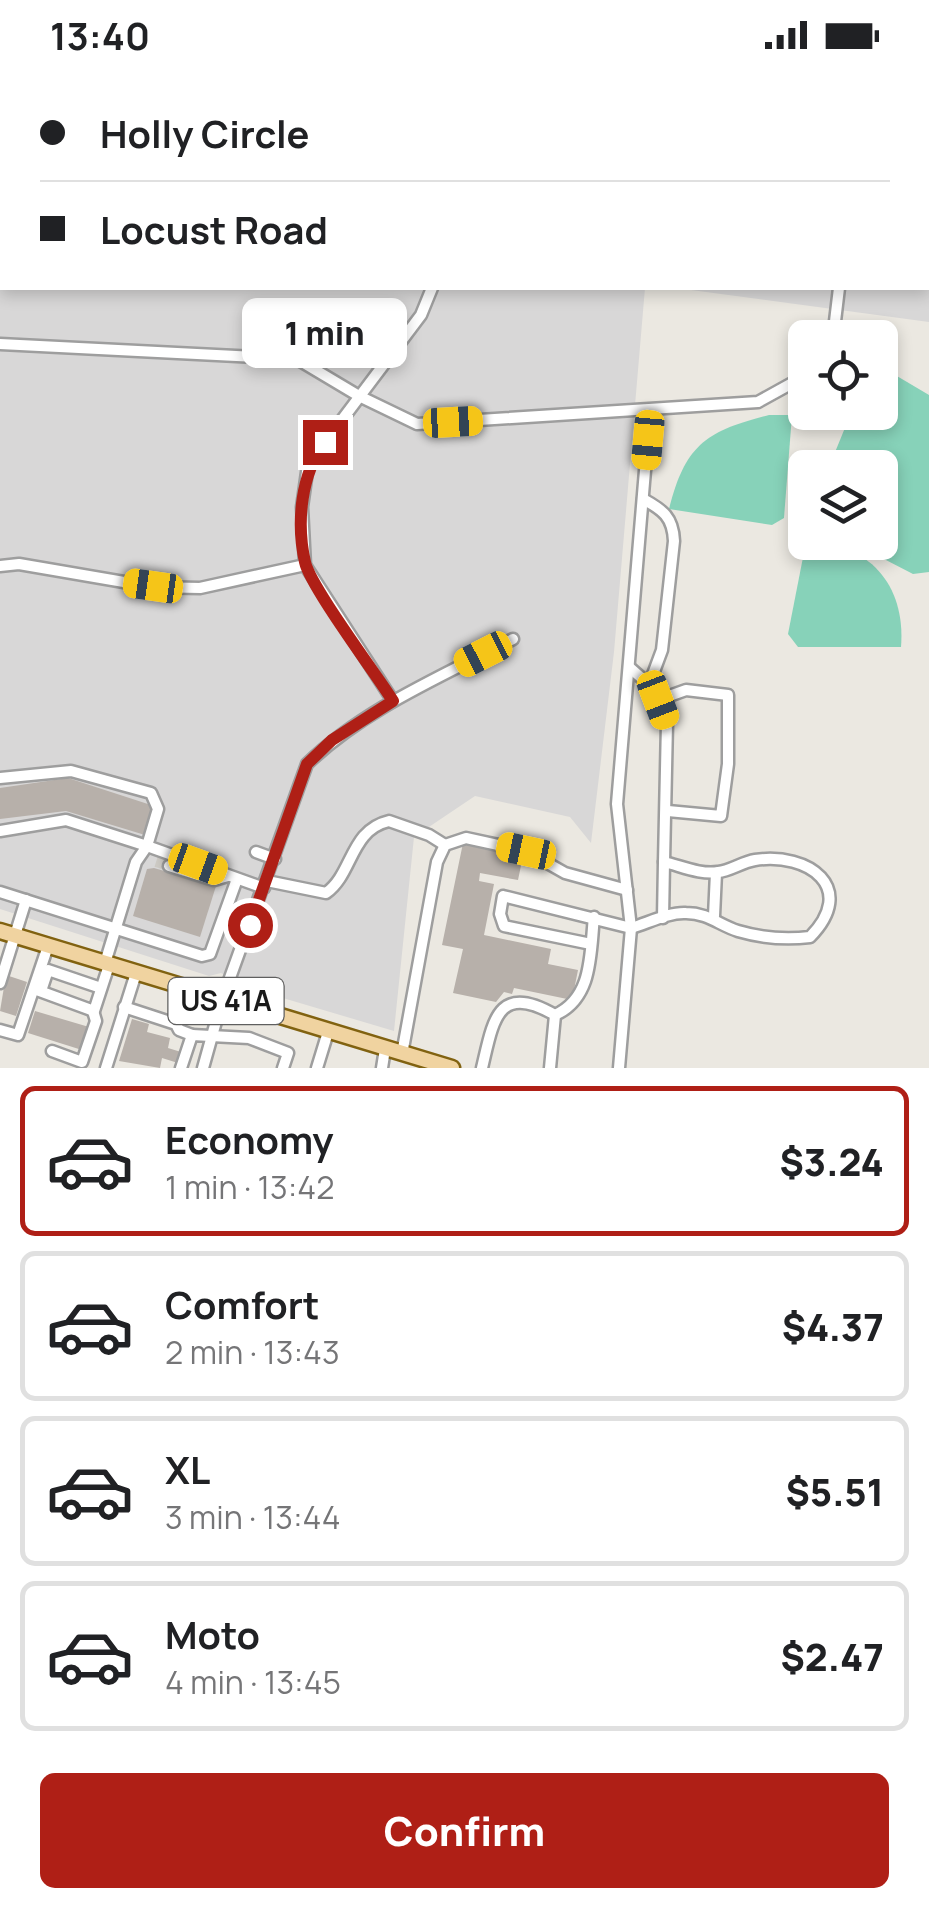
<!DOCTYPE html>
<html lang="en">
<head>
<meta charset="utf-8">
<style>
  :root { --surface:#fff; --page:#f2f2f2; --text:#202124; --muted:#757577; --line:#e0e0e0; --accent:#af1f16 }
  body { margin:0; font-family:Manrope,sans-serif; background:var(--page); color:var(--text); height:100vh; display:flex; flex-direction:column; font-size:38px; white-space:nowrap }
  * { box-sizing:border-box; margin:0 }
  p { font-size:32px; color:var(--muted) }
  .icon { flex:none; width:55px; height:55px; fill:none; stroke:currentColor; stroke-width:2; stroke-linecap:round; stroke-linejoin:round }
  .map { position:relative; height:998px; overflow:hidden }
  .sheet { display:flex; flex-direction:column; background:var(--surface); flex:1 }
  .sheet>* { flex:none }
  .top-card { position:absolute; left:0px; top:0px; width:930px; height:220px; box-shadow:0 5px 15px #0003; display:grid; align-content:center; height:220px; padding:0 40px; background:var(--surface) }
  .controls { position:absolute; left:788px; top:250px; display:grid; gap:20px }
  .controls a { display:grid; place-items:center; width:110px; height:110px; border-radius:15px; background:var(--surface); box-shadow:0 5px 15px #0003; font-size:50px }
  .end { position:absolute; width:45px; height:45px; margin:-22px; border:12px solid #af1f16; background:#fff; box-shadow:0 0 0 5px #fff }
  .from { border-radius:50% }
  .bubble { position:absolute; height:70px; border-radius:15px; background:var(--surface); box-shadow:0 5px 15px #0003; font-size:32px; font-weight:800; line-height:70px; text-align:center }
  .car { position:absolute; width:30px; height:60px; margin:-30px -15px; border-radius:12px; box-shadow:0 0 8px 2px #0007; background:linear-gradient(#f5c518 24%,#345 0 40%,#f5c518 0 76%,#345 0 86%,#f5c518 0) }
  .top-card b { display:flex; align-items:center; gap:35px; height:95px; font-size:38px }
  .top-card b+b { border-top:2px solid var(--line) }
  .top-card i { width:25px; height:25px; background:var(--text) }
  ul { padding:18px 0 0; list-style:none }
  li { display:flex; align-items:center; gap:30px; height:150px; margin:0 20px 15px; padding:0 20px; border:5px solid var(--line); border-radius:15px }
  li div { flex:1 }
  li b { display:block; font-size:38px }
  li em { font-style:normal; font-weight:800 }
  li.on { border-color:var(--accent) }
  li>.icon { width:90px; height:90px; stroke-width:1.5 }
  .primary-button { display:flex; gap:20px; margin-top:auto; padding:20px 40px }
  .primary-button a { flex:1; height:115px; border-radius:15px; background:var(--accent); color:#fff; font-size:40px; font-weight:800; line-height:115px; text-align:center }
  .status { display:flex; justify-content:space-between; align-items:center; height:70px; padding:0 50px; background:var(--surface); direction:ltr }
  .status svg { height:28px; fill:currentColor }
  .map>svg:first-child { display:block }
  .residential { fill:#d8d7d7 }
  .pitch { fill:#87d2b9 }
  .building { fill:#b7b0aa }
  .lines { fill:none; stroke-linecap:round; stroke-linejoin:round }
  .minor-tunnel { stroke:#ccc9c3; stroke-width:10; stroke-dasharray:10 5; stroke-linecap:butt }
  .minor-casing { stroke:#9e9e9e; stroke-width:15 }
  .major-casing { stroke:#816210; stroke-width:19 }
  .minor { stroke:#fff; stroke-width:10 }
  .major { stroke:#f0d3a0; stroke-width:14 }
  .route { stroke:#af1f16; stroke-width:12 }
  .labels { text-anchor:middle; stroke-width:8; stroke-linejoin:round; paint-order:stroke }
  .shield { fill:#fff; stroke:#5f5f5f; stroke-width:2.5 }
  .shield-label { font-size:28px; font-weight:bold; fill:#1a1a1a }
</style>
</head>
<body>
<div class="status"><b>13:40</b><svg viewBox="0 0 49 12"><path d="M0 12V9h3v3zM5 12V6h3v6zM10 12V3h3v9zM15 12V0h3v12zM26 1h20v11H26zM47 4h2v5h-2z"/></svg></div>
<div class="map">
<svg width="929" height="998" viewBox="0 0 929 998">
  <rect width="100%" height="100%" fill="#ebe8e1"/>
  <g class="residential">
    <path d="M0,0h227l-225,2v216h643l-31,364 -23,191 -21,-26 -95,-21 -61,41 -20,194 -138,-41 -35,-17 -12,3 -209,-67z"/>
    <path d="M266,0h663v252l-253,-34h252v-216z"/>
  </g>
  <g class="pitch">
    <path d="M880,296l49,29v177l-16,2 -60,-31 27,-1v-74l-51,-1 22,-54 29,-1z"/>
    <path d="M769,345h23l-8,103 -12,7 -103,-16c16,-64 37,-78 100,-94z"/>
    <path d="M806,472c62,0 100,42 95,105h-103l-10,-13z"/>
  </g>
  <g class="building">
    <path d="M68,708l86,28 -9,29 -79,-24 -66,8v-31z"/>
    <path d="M463,773l60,13 -5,24 -38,-7 -1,8 15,3 -10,51 67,14 -3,15 30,6 -6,30 -58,-12 -2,6 -8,-2 -8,10 -43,-9 10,-44 -21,-4z"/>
    <path d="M154,798l62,18 -16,51 -67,-21 14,-47z"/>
    <path d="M6,905l21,7 -11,34 -16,-5z"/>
    <path d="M35,941l54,16 -7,23 -54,-17z"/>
    <path d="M132,949l17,5 -2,8 23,6 -2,10 13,4 -3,11 -16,-5 -2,10 -41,-7z"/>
  </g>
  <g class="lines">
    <path class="minor-tunnel" d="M156,792l13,4"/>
    <g class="minor-casing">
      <g id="minor">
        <path d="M60,0l3,2"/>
        <path d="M255,0v2"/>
        <path d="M244,2l2,-2"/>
        <path d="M453,2v-2"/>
        <path d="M654,2v-2"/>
        <path d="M853,2v-2"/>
        <path d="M833,268l6,-50"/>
        <path d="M0,274l297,15 62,37 58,28 341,-22 47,-26"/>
        <path d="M643,429c20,11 30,18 31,42l-12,109 -13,35"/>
        <path d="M0,496l19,-2 134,23 47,1 105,-23"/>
        <path d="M629,597l25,22 13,34 -3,139"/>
        <path d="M658,630l28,-10 42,5v69l-7,52 -53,-5"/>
        <path d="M393,631l-88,-136 -3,-58 6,-42 113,-150 11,-27"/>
        <path d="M0,708l71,-7 80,22 7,16 -11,37 117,42"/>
        <path d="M0,761l66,-11 81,26 -11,16 -31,101"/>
        <path d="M256,782l19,7"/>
        <path d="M169,796l45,14 14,-4"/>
        <path d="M267,811l59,12c27,-19 24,-63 63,-72l40,14 16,10"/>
        <path d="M0,822l202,64 8,-2 27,-75"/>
        <path d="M714,846l2,-43"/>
        <path d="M591,874l-87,-18 -4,-12 3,-18 128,32c17,-5 38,-16 55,-15 22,0 33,12 52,18 24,7 48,9 72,6 48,-49 -1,-85 -55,-77 -13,2 -25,11 -37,12 -17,3 -37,-6 -54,-10l-1,56"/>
        <path d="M0,913l26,-83"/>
        <path d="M34,919l60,22 15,-46"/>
        <path d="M41,921l7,-21 53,18"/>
        <path d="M124,937l52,17 3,6 13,5"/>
        <path d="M555,945c38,-17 35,-61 39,-98"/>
        <path d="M0,960l18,5 30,-89"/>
        <path d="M52,981l30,11 14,-41 -3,-10"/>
        <path d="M402,984l35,-192 8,-17 21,-7 60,13 39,22 62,17"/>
        <path d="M106,998l30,-95"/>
        <path d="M181,998l11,-33 57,3 39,15 -5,15"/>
        <path d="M203,998l19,-68 85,-236c58,-56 136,-88 206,-125"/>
        <path d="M317,998l11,-36"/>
        <path d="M382,998l3,-19"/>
        <path d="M482,998c11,-46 15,-87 73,-53"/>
        <path d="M550,998l5,-53"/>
        <path d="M619,998l12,-140 -14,-124 33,-393"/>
      </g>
    </g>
    <g class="major-casing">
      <path id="major" d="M0,861l452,137"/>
    </g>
    <use href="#minor" class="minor"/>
    <use href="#major" class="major"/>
  </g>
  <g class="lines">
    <path class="route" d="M250,855l57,-161 25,-24 61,-39c-17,-27 -83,-115 -88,-139 -9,-40 -4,-88 20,-120"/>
  </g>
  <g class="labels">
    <rect class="shield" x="168.5" y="908" width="115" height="46" rx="8"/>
    <g class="shield-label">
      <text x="226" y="941">US 41A</text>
    </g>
  </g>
</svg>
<div class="controls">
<a><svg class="icon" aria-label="locate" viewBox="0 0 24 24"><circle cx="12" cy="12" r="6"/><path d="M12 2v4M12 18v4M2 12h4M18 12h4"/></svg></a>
<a><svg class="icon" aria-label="layers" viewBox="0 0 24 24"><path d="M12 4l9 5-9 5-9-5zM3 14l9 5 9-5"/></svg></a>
</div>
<i class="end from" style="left:250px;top:855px"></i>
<i class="end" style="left:325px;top:372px"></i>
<div class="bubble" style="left:242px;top:228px;width:165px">1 min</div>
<i class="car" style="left:453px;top:352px;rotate:87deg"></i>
<i class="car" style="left:648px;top:370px;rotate:185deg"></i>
<i class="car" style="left:153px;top:516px;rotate:278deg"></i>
<i class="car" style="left:483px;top:584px;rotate:243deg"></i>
<i class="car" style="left:658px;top:630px;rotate:159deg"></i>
<i class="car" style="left:526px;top:781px;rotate:282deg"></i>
<i class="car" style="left:198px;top:794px;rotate:110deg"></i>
<div class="top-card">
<b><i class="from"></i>Holly Circle</b>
<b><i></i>Locust Road</b>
</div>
</div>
<section class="sheet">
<ul>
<li class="on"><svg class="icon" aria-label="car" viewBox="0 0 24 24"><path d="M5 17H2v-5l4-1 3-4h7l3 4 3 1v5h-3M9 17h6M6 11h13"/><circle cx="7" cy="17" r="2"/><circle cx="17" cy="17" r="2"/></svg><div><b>Economy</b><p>1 min · 13:42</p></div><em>$3.24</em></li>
<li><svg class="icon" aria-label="car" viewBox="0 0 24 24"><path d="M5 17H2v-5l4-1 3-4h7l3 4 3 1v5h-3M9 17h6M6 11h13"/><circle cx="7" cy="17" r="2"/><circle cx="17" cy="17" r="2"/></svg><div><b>Comfort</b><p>2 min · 13:43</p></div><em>$4.37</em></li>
<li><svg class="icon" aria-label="car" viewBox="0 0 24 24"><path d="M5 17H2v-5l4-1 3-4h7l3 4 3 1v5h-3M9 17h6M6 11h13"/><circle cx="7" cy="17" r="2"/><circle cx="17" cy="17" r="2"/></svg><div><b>XL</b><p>3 min · 13:44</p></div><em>$5.51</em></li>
<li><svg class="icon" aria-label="car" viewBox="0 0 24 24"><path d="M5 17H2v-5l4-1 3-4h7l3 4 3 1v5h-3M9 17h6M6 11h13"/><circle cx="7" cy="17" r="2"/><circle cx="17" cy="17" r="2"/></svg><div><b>Moto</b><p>4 min · 13:45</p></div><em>$2.47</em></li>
</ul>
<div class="primary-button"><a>Confirm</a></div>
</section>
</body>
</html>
